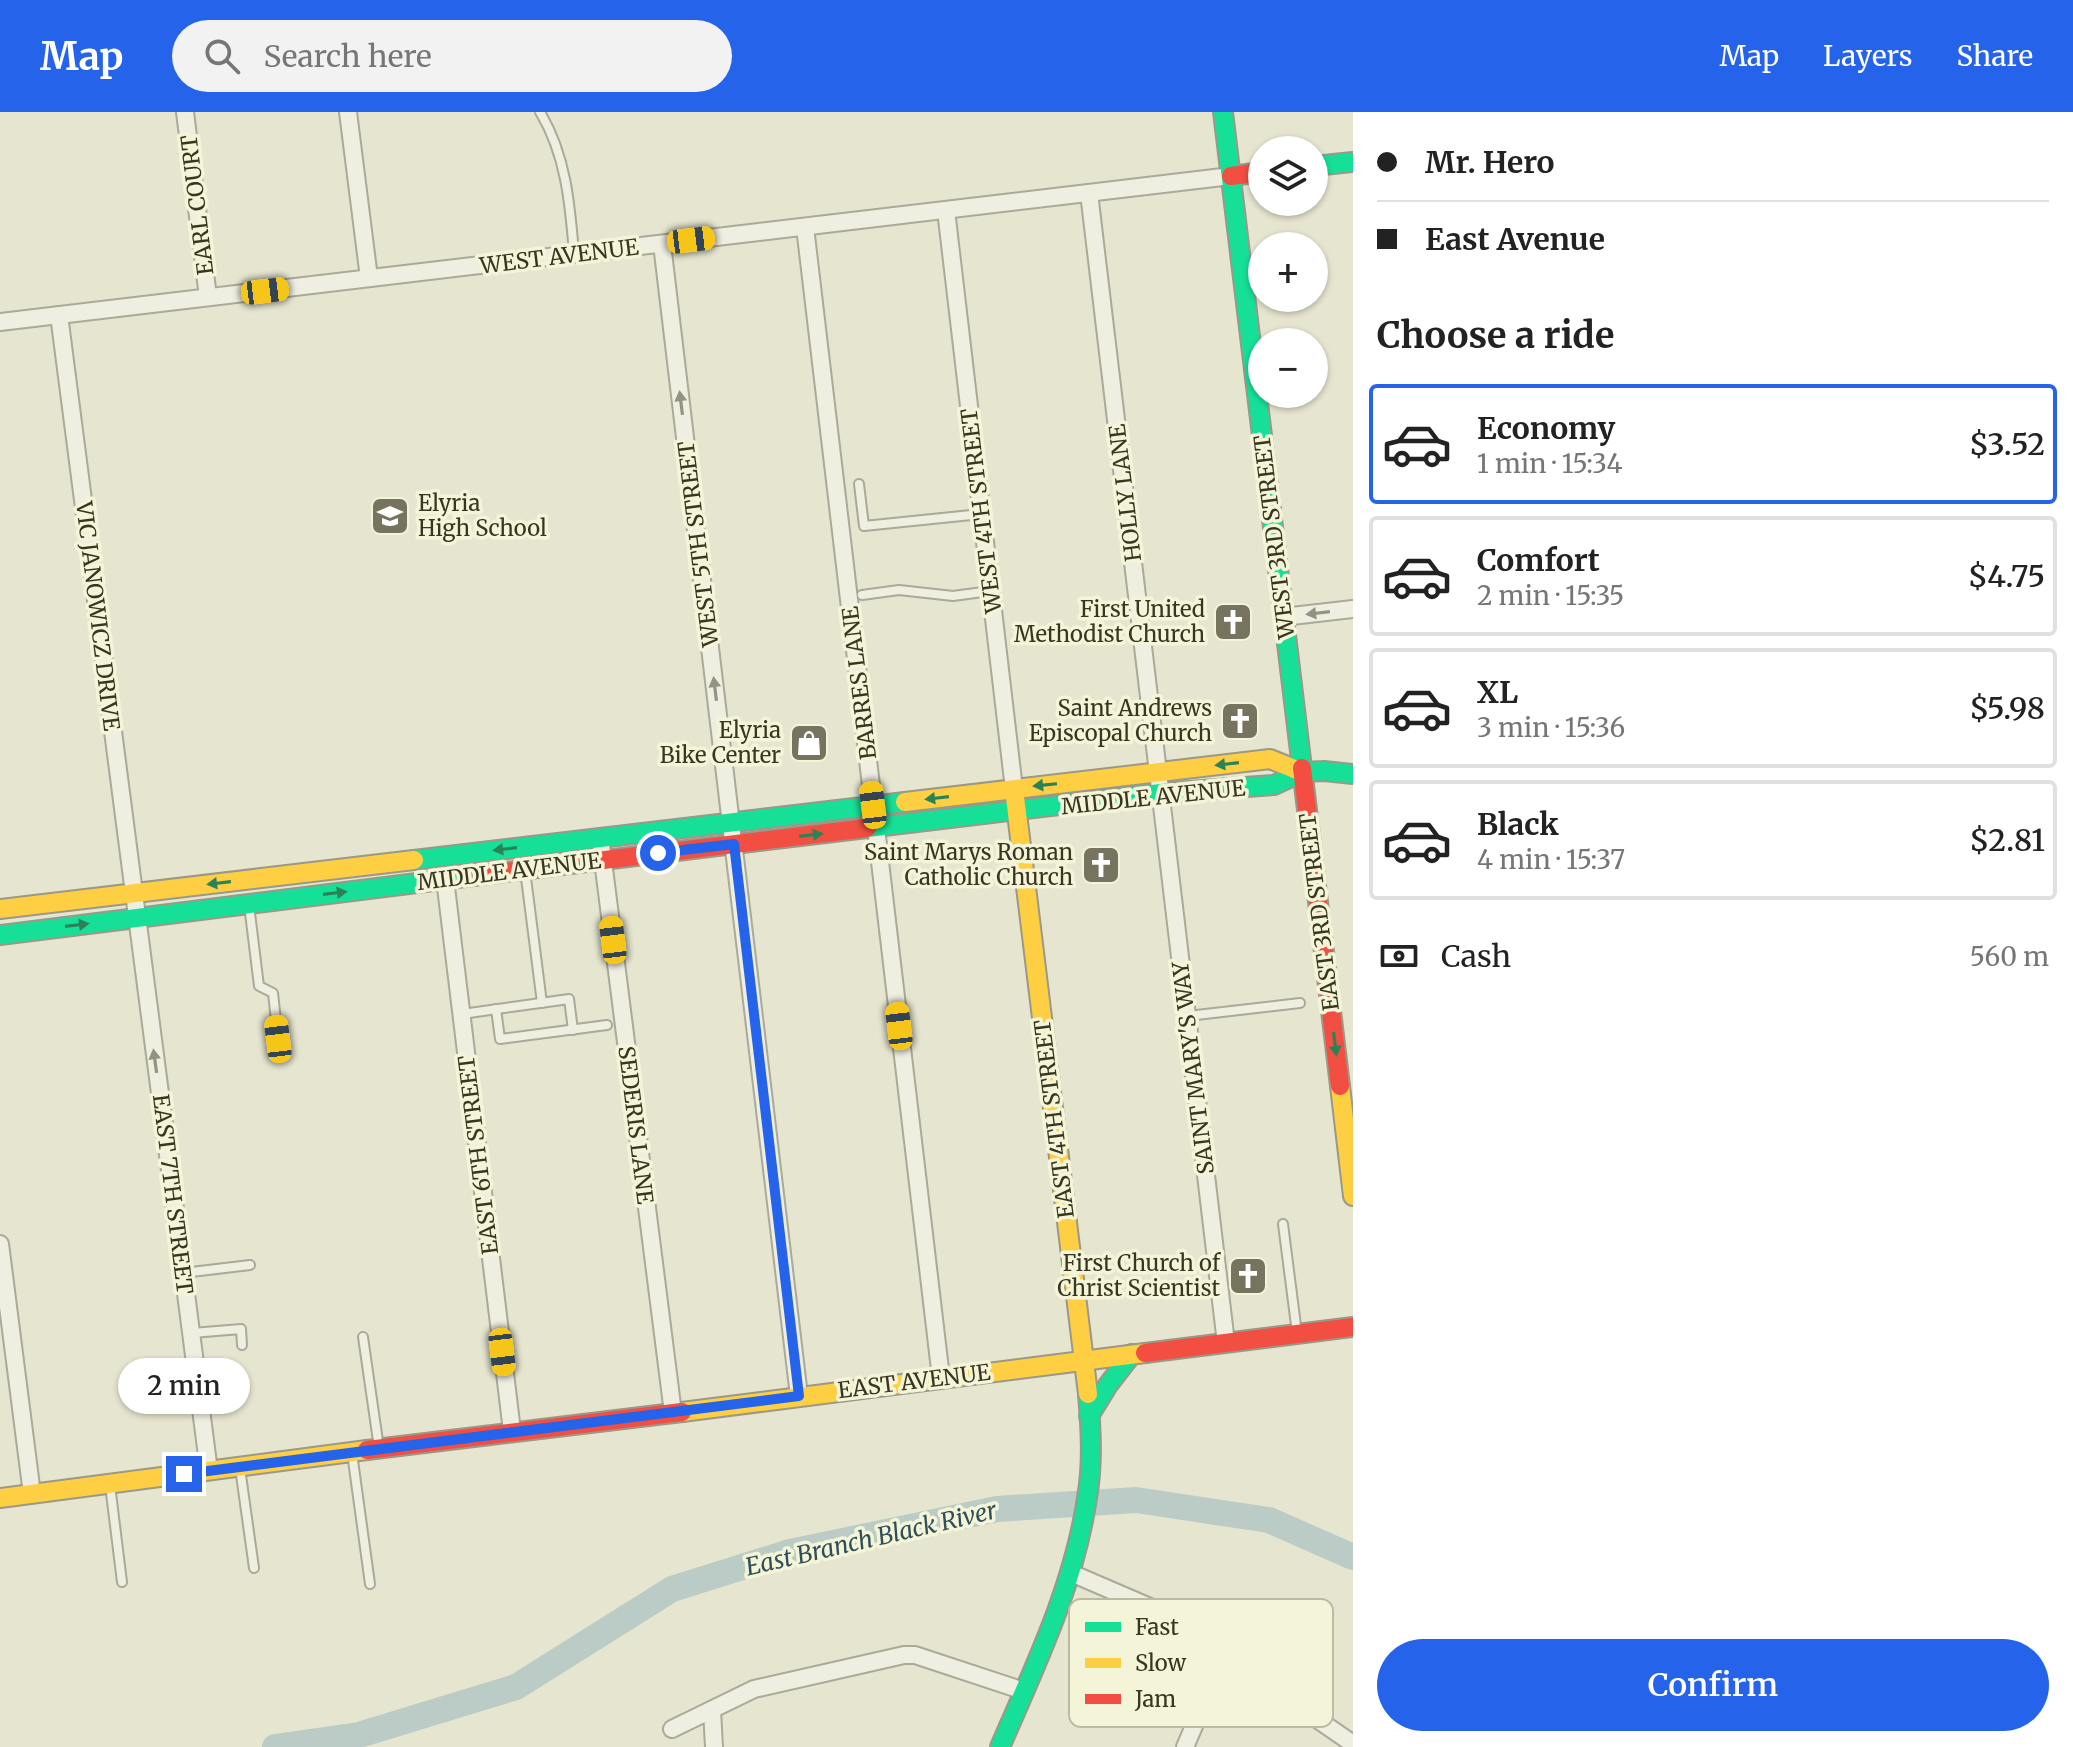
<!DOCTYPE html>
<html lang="en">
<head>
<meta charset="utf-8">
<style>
  :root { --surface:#fff; --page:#f2f2f2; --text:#222; --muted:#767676; --line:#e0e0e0; --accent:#2563eb }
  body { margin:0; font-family:Merriweather,serif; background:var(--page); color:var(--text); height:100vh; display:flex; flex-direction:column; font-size:30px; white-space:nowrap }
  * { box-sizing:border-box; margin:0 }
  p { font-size:26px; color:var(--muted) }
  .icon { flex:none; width:44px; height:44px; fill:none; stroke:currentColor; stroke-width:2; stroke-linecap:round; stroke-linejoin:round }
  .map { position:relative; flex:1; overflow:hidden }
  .panel { display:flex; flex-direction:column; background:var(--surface); width:720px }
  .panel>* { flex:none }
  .top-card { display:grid; align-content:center; height:176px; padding:0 24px; background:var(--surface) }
  .controls { position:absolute; left:1248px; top:24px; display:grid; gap:16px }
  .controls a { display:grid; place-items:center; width:80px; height:80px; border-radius:50%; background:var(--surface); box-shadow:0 2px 6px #0004; font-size:40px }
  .end { position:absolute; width:36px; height:36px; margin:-18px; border:10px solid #2563eb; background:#fff; box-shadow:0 0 0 4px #fff }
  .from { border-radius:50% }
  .bubble { position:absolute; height:56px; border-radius:28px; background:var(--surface); box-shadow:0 2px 6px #0004; font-size:26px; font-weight:600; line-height:56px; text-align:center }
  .car { position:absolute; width:24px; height:48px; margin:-24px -12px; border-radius:10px; box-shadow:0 0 6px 2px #0007; background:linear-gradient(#f5c518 24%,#345 0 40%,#f5c518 0 76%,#345 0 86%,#f5c518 0) }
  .top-card b { display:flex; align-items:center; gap:28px; height:76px; font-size:30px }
  .top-card b+b { border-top:2px solid var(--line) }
  .top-card i { width:20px; height:20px; background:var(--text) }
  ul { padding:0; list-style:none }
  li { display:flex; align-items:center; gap:24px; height:120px; margin:0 16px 12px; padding:0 8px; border:4px solid var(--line); border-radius:8px }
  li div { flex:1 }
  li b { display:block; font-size:30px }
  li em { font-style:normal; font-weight:600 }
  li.on { border-color:var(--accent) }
  li>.icon { width:72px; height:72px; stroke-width:1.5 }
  h2 { padding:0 24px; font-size:36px; line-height:96px }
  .pay { display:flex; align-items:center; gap:20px; height:88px; padding:0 24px; font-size:30px }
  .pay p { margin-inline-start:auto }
  .button { display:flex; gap:16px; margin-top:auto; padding:16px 24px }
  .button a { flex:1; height:92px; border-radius:48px; background:var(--accent); color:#fff; font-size:32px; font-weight:600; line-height:92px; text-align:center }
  header { display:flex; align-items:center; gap:48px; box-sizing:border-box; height:112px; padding:0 40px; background:var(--accent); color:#fff }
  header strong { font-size:38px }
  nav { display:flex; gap:44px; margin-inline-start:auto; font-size:28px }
  .search { width:560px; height:72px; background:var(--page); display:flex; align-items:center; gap:20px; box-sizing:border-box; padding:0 28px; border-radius:44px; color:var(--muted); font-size:30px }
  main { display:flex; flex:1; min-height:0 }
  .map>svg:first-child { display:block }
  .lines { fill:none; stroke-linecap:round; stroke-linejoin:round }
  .river { stroke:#bbccc6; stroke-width:26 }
  .lane-casing { stroke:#aba998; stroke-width:12 }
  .street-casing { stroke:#aba998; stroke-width:20 }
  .fast-casing { stroke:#9a9989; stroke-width:22 }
  .slow-casing { stroke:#9a9989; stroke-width:22 }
  .jam-casing { stroke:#9a9989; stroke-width:22 }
  .lane { stroke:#eeeee1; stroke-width:8 }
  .street { stroke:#eeeee1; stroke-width:16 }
  .fast { stroke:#16e098; stroke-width:18 }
  .slow { stroke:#ffcf43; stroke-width:18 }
  .jam { stroke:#f24e42; stroke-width:18 }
  .oneway { fill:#949281 }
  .oneway2 { fill:#2a8257 }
  .route { stroke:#2563eb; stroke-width:10 }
  .labels { text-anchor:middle; stroke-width:7; stroke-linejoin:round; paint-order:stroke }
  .street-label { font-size:22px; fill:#3a3521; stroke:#f4f5d8 }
  .poi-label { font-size:22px; fill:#3a3521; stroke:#f4f5d8; text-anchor:end }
  .water-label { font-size:24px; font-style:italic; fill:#304f59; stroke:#f4f5d8 }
  .key { fill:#f4f5d8; stroke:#bcbba1; stroke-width:2 }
  .key-label { font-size:22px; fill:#3a3521 }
</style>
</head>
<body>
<header>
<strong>Map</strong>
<div class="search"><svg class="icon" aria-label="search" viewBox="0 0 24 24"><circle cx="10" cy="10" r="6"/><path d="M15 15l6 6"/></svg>Search here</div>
<nav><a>Map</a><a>Layers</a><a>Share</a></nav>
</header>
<main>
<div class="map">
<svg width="1353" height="1635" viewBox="0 0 1353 1635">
  <rect width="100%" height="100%" fill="#e5e5d0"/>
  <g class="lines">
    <path class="river" d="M275,1635l84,-12 157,-48 156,-98 118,-37 207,-43 139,-9 133,20 84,37"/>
    <g class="lane-casing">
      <g id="lane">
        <path d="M540,0c26,43 30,92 34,141"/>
        <path d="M859,372l5,42 117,-12"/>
        <path d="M862,483l37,-5 54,6 37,-5"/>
        <path d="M525,758l17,133"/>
        <path d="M249,793l10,81 14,7 5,46"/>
        <path d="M496,897l4,30 107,-14"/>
        <path d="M462,902l107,-15 4,31"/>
        <path d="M1188,904l112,-13"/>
        <path d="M1283,1112l14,109"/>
        <path d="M183,1161l67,-8"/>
        <path d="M192,1221l49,-4 1,16"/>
        <path d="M363,1225l16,111"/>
        <path d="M352,1341l18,131"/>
        <path d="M240,1356l14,100"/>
        <path d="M110,1373l12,97"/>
      </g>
    </g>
    <g class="street-casing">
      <g id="street">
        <path d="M185,0l23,185"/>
        <path d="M348,0l21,166"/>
        <path d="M1089,81l137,1150"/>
        <path d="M946,98l68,579"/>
        <path d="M805,115l136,1151"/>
        <path d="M662,132l137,1152"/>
        <path d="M59,203l150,1156"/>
        <path d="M0,210l1231,-146"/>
        <path d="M1283,505l70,-8"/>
        <path d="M600,725l73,576"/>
        <path d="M445,767l67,552"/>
        <path d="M0,1132l32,250"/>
        <path d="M1071,1461l93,40 189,131"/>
        <path d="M712,1598l2,37"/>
        <path d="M672,1617l82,-40 150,-34h11l109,36"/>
        <path d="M1185,1635l39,-91"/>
      </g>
    </g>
    <g class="fast-casing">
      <g id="fast">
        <path d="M1223,0l79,656"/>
        <path d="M1314,54l39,-4"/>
        <path d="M867,716l294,-35 113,-8 28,-13 22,-1 29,3"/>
        <path d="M414,748l491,-58"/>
        <path d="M0,823l481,-60"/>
        <path d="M1089,1304l19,-31 24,-31"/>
        <path d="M1000,1635c35,-81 74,-161 87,-249 6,-34 4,-69 1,-104"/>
      </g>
    </g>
    <g class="slow-casing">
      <g id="slow">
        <path d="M1015,685l73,597"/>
        <path d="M905,690l365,-43 32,13"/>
        <path d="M0,797l414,-49"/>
        <path d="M1340,974l13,110"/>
        <path d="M682,1300l463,-59"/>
        <path d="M0,1386l367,-48"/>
      </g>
    </g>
    <g class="jam-casing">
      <g id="jam">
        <path d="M1231,64l31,-4"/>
        <path d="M1302,656l38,318"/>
        <path d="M481,763l386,-47"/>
        <path d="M1145,1241l208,-26"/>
        <path d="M367,1338l315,-38"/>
      </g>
    </g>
    <use href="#lane" class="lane"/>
    <use href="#street" class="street"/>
    <use href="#fast" class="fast"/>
    <use href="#slow" class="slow"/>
    <use href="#jam" class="jam"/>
  </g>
  <defs><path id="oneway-solid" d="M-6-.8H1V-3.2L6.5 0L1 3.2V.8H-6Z" transform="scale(2)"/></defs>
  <g class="oneway">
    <use href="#oneway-solid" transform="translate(681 291) rotate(-97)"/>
    <use href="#oneway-solid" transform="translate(1318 501) rotate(173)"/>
    <use href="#oneway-solid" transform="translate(715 577) rotate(-97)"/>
    <use href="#oneway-solid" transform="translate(155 949) rotate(-98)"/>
  </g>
  <g class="oneway2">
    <use href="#oneway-solid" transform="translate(1227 652) rotate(173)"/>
    <use href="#oneway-solid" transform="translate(1045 673) rotate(174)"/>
    <use href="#oneway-solid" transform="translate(937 686) rotate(173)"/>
    <use href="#oneway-solid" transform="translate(811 723) rotate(-7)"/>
    <use href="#oneway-solid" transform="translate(505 737) rotate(173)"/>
    <use href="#oneway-solid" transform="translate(219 771) rotate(173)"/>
    <use href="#oneway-solid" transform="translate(335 781) rotate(-7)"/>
    <use href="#oneway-solid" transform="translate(77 813) rotate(-7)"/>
    <use href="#oneway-solid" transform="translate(1335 932) rotate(83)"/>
  </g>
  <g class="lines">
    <path class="route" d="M184,1362l615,-78 -65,-552 -76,9"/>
  </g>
  <defs>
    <g id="school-square" transform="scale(2)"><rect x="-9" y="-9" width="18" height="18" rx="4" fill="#76735e" stroke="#f4f5d8"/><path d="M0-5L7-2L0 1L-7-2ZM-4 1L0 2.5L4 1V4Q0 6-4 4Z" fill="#fff"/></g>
    <g id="church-square" transform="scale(2)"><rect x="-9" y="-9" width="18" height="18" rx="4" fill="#76735e" stroke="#f4f5d8"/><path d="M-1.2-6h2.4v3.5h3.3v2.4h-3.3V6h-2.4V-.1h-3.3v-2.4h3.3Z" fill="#fff"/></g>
    <g id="shop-square" transform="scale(2)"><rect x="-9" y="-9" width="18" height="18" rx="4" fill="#76735e" stroke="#f4f5d8"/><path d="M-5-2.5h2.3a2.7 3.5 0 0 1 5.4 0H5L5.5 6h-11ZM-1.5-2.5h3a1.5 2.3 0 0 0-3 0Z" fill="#fff"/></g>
  </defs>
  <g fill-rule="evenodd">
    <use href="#school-square" x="390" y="404"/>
    <use href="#church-square" x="1233" y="510"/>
    <use href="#church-square" x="1240" y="609"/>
    <use href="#shop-square" x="809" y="631"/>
    <use href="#church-square" x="1101" y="753"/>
    <use href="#church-square" x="1248" y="1164"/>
  </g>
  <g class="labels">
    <g class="street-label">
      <text transform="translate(197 93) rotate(-97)" y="8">EARL COURT</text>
      <text transform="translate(559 144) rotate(-7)" y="8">WEST AVENUE</text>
      <text transform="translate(1125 381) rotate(-97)" y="8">HOLLY LANE</text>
      <text transform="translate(981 399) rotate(-97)" y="8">WEST 4TH STREET</text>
      <text transform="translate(1274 425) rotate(-97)" y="8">WEST 3RD STREET</text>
      <text transform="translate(698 432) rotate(-97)" y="8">WEST 5TH STREET</text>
      <text transform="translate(98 504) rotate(83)" y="8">VIC JANOWICZ DRIVE</text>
      <text transform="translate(859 571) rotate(-97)" y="8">BARRES LANE</text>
      <text transform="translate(1153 685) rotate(-6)" y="8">MIDDLE AVENUE</text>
      <text transform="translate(509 759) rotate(-7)" y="8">MIDDLE AVENUE</text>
      <text transform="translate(1319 800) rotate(-97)" y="8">EAST 3RD STREET</text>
      <text transform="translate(1193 956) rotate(-97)" y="8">SAINT MARY'S WAY</text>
      <text transform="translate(1054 1007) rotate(-97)" y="8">EAST 4TH STREET</text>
      <text transform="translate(636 1013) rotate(83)" y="8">SEDERIS LANE</text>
      <text transform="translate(478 1043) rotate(-97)" y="8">EAST 6TH STREET</text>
      <text transform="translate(173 1082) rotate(83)" y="8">EAST 7TH STREET</text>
      <text transform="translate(914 1269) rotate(-7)" y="8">EAST AVENUE</text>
    </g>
    <g class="poi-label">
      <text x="418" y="399" text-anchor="start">Elyria<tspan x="418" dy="25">High School</tspan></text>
      <text x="1205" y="505">First United<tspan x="1205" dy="25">Methodist Church</tspan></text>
      <text x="1212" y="604">Saint Andrews<tspan x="1212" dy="25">Episcopal Church</tspan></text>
      <text x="781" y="626">Elyria<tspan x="781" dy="25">Bike Center</tspan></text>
      <text x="1073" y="748">Saint Marys Roman<tspan x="1073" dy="25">Catholic Church</tspan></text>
      <text x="1220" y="1159">First Church of<tspan x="1220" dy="25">Christ Scientist</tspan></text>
    </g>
    <g class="water-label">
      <text transform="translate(871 1427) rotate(-13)" y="8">East Branch Black River</text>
    </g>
  </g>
  <rect x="1069" y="1487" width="264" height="128" rx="12" class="key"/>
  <rect x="1085" y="1510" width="36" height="10" fill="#16e098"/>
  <rect x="1085" y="1546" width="36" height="10" fill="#ffcf43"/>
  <rect x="1085" y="1582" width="36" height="10" fill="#f24e42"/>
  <g class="key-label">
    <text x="1135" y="1523">Fast</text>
    <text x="1135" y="1559">Slow</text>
    <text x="1135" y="1595">Jam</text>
  </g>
</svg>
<div class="controls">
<a><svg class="icon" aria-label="layers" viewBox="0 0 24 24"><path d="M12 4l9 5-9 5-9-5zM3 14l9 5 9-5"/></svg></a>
<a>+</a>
<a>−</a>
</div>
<i class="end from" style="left:658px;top:741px"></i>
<i class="end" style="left:184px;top:1362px"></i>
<div class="bubble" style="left:118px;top:1246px;width:132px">2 min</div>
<i class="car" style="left:691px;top:128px;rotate:83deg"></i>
<i class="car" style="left:265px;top:179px;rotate:83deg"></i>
<i class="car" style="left:873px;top:693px;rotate:353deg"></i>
<i class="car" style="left:613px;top:828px;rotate:353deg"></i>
<i class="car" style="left:899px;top:914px;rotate:353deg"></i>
<i class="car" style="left:278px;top:927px;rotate:353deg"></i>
<i class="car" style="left:502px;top:1240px;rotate:173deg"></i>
</div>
<section class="panel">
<div class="top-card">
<b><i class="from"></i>Mr. Hero</b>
<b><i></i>East Avenue</b>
</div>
<h2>Choose a ride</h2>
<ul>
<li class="on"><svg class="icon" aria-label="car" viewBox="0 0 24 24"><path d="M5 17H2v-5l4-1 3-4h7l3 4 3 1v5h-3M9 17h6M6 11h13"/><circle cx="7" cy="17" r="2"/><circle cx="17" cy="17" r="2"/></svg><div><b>Economy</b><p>1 min · 15:34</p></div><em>$3.52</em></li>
<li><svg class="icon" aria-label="car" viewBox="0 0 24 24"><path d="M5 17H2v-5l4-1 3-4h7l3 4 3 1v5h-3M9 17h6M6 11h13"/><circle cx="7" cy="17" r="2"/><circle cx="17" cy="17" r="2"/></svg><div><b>Comfort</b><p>2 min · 15:35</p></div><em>$4.75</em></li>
<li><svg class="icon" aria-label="car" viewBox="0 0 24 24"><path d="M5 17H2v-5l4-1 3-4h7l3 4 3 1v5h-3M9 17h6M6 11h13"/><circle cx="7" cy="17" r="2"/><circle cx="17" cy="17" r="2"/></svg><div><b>XL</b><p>3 min · 15:36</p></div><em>$5.98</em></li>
<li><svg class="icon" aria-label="car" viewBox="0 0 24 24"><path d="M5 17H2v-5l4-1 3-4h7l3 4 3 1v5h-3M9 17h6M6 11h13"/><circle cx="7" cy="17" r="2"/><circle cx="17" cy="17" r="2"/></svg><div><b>Black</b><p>4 min · 15:37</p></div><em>$2.81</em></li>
</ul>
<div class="pay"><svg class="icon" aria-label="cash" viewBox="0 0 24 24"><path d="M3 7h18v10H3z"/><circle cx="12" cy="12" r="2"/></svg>Cash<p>560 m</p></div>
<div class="button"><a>Confirm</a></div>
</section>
</main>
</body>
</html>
